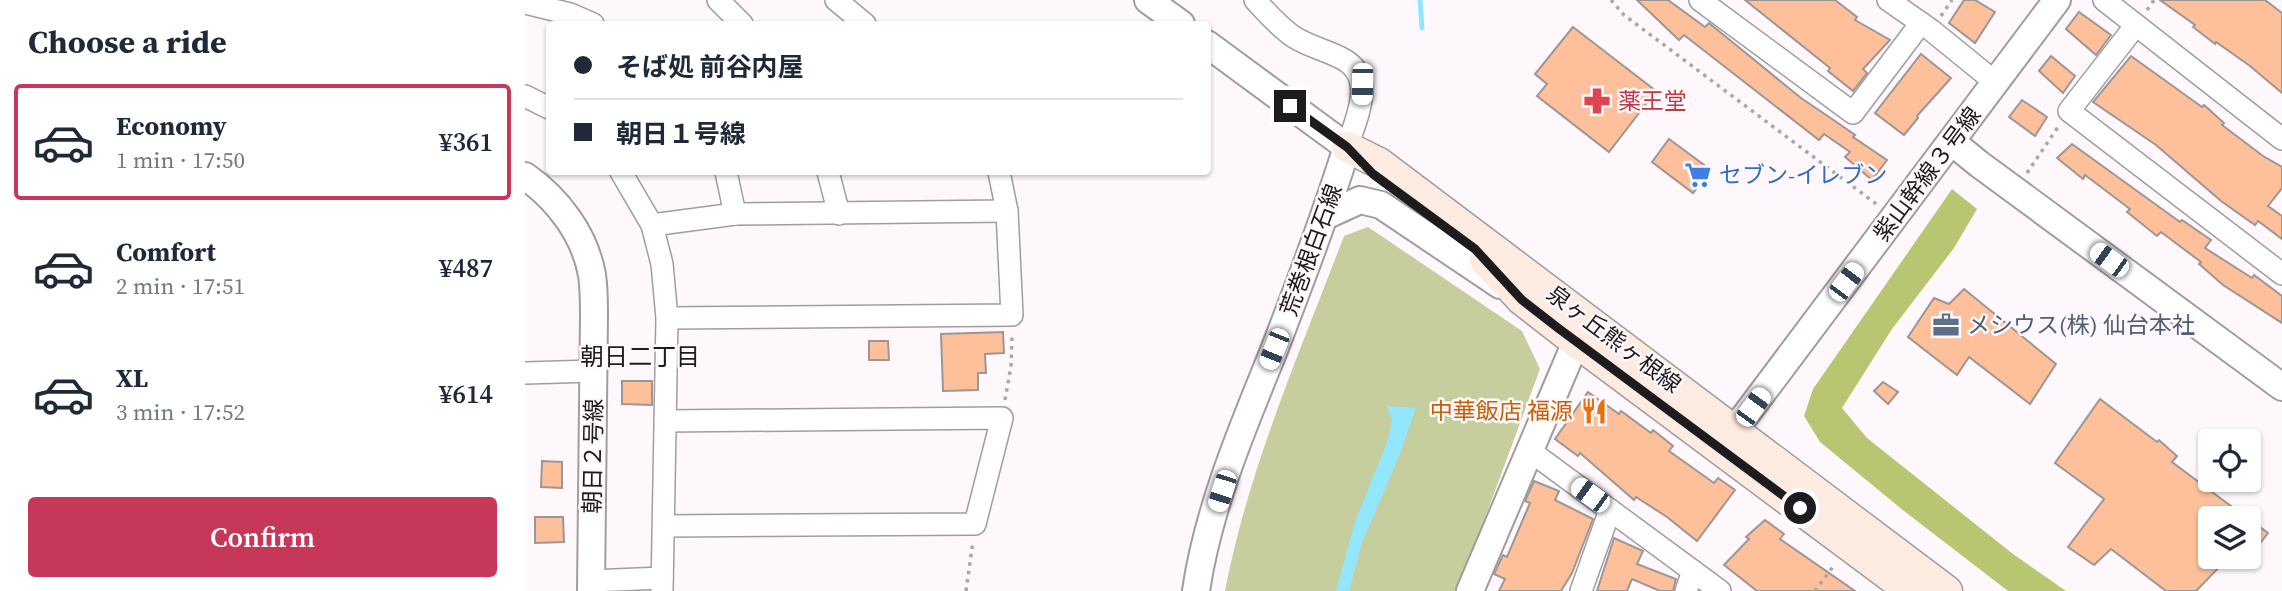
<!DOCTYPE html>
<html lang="en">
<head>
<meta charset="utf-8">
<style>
  :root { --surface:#fff; --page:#f2f2f3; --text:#1f2937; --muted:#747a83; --line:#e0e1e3; --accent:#c63759 }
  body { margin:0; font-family:"Source Serif 4","Noto Sans JP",serif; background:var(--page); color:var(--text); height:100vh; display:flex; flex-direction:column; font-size:26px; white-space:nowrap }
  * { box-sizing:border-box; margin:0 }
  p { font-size:23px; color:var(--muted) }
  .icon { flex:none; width:38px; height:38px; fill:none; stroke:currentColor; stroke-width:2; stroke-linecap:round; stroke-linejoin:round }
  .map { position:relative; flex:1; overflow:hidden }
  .panel { display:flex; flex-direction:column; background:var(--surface); width:525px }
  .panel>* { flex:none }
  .banner { position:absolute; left:21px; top:21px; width:665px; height:154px; border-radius:7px; box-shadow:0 2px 5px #0004; display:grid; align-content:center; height:154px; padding:0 28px; background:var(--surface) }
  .controls { position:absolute; left:1673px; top:429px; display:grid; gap:14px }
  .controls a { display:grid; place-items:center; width:63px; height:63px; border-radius:7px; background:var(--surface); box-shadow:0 2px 5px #0004; font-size:35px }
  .end { position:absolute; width:32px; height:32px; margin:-16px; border:9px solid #1d1b1d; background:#fff; box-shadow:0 0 0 4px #fff }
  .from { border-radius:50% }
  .car { position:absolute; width:21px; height:42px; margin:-21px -10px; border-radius:9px; box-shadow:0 0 5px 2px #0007; background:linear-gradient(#fff 24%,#345 0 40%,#fff 0 76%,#345 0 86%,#fff 0) }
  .banner b { display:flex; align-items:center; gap:24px; height:66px; font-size:26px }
  .banner b+b { border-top:2px solid var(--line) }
  .banner i { width:18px; height:18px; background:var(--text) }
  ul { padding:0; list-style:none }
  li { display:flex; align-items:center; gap:21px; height:116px; margin:0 14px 10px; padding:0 14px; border:4px solid transparent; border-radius:7px }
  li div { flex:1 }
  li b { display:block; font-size:26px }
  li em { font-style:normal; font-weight:600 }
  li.selected { border-color:var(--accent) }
  li>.icon { width:63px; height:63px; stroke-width:1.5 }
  h2 { padding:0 28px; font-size:32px; line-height:84px }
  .cta { display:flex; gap:14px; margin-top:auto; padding:14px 28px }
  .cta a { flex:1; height:80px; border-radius:7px; background:var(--accent); color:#fff; font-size:28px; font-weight:600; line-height:80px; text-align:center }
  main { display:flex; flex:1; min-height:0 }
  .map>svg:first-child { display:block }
  .green { fill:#c5ce9c }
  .forest { fill:#b8c672 }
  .water { fill:#92e7fd }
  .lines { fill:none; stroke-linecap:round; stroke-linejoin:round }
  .stream { stroke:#92e7fd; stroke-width:5 }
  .building { fill:#fec09a; stroke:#9c9794; stroke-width:2 }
  .minor-casing { stroke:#a19ca0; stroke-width:24 }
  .tertiary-casing { stroke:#a19ca0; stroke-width:30 }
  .secondary-casing { stroke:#a19ca0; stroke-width:33 }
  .path { stroke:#aba6aa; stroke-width:3.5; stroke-dasharray:3.5 5; stroke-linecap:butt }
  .minor { stroke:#fff; stroke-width:21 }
  .tertiary { stroke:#fff; stroke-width:26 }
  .secondary { stroke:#fcebe0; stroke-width:30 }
  .route { stroke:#1d1b1d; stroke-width:9 }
  .labels { text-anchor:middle; stroke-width:5; stroke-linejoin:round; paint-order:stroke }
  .health-label { font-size:23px; fill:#be3a42; stroke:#fef8fd; text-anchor:start }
  .street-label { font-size:23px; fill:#1d1b1d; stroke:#fef8fd }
  .shop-label { font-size:23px; fill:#366cbe; stroke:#fef8fd; text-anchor:start }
  .service-label { font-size:23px; fill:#4e5e75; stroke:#fef8fd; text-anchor:start }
  .food-label { font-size:23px; fill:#c56008; stroke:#fef8fd; text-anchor:end }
  .neighbourhood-label { font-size:24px; fill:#1d1b1d; stroke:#fef8fd }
</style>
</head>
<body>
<main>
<section class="panel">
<h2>Choose a ride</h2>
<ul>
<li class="selected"><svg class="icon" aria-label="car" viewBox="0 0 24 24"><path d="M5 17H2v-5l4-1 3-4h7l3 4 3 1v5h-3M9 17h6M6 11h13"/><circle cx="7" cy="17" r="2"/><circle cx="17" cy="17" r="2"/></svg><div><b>Economy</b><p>1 min · 17:50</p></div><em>¥361</em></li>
<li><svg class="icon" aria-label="car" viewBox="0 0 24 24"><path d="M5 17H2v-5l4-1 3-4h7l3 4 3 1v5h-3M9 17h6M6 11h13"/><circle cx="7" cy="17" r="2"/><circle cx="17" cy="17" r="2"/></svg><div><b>Comfort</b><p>2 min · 17:51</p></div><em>¥487</em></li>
<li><svg class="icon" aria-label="car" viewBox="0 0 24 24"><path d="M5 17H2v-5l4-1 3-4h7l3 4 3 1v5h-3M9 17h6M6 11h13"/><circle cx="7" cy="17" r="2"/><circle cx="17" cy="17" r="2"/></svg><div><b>XL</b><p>3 min · 17:52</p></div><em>¥614</em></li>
</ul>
<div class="cta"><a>Confirm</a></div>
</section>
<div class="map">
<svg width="1757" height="591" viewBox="0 0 1757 591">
  <rect width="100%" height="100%" fill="#fef8fd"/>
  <path class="green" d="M843,227l154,104 18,38 -82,222h-233c23,-121 75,-239 119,-355z"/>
  <path class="forest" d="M1427,189l25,20 -23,39 -62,81 -50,79 25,30 146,116 53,37h-58l-104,-80 -84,-69 -16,-26 9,-27z"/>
  <path class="water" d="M862,406l29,2 -16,46 -38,89 -13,48h-13l19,-69 32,-80 5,-22z"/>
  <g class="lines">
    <path class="stream" d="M895,0l2,28"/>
  </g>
  <g class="building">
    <path d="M1112,0h31l37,27 4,-4 92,75 34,23 20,14 -2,2 34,23 -15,20 -27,-23 5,-5 -26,-18 -5,6 -135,-105 -5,5z"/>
    <path d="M1220,0h90l22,17 -2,3 35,20 -27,29 4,4 -14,18 -25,-20 2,-3z"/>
    <path d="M1439,0h11l20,12 -20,31 -26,-20z"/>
    <path d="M1635,0h105l17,13v80l-32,-27 -34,-24 -1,2 -22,-17 2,-2z"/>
    <path d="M1554,12l32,23 -15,20 -30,-26z"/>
    <path d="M1048,27l83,64 -47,61 -72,-56 10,-12 -12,-10z"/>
    <path d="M1396,54l30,24 -34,38 1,2 -14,17 -29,-22z"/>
    <path d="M1526,56l24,20 -12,17 -24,-22z"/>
    <path d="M1606,56l71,51 2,-2 20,18 -2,2 41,31 19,11v21l-14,18 14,10v23l-24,-18 -3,4 -34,-24 -65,-56 -63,-43z"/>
    <path d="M1497,100l25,17 -12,19 -26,-19z"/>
    <path d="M1144,139l42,31 -18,23 -41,-31z"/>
    <path d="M1547,144l108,78 2,-2 29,20 -6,8 47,30 2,-3 28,21v27l-59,-38 -24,-21 2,-2 -40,-30 -4,4 -30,-24 3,-3 -45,-34 -2,4 -26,-21z"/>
    <path d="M1439,289l92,75 -26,40 -61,-47 -12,18 -49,-38 26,-39 15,6z"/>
    <path d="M478,332l1,21 -19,1 1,19h-8v17l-35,1 -2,-57z"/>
    <path d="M344,341h19l1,19h-20z"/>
    <path d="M97,381h30v24l-30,-1z"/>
    <path d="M1358,382l15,10 -10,12 -14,-13z"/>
    <path d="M1063,392l31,22 2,-3 30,22 2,-3 20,16 -4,5 45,32 4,-5 17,12 -38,51 -30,-24 -31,-20 -2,3 -54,-47 -2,3 -23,-17z"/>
    <path d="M1575,399l57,43 2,-2 18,16 -5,6 75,56h-37v38h20l-34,35h-30l-55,-42 -17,16 -26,-18 36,-48 -49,-36z"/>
    <path d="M17,461l20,1v26l-21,-1z"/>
    <path d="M1009,481l25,10 -4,9 38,19 -21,54 -11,18h-62l6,-12 -11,-5 9,-19 4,2 23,-54 -5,-2z"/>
    <path d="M10,517h28l1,25 -29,1z"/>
    <path d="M1724,519l19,14 -19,25z"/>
    <path d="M1240,520l19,14 -4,5 75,52h-98l-33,-26 25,-26 -3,-2z"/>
    <path d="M1089,538l29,13 -6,13 39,15 -3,12h-13l-28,-12 -5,12h-30z"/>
  </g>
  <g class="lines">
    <g class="minor-casing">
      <g id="minor">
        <path d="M193,0l24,24"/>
        <path d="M311,0l29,24"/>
        <path d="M730,0c12,13 24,27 39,37 14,9 31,13 45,20 39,18 18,59 8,90"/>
        <path d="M1175,0l153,113 68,-90"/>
        <path d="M1363,0l43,30 64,52"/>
        <path d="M1579,0l178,139"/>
        <path d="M0,3l45,11 23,10"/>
        <path d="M1611,25l-67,86 213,163"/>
        <path d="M0,96l24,12"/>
        <path d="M96,172l31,53 10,39 5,54 -5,273"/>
        <path d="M201,172l9,42"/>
        <path d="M303,172l11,42"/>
        <path d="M127,225l83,-11 272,-3"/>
        <path d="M142,318l345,-3 -5,-104 -8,-39"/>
        <path d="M0,373l68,-2"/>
        <path d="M1005,451l190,140"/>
        <path d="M139,526l311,-2 27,-106 -337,3"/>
        <path d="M66,581l71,-3"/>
        <path d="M1056,591l29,-81"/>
        <path d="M1161,591l7,-20"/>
      </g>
    </g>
    <g class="tertiary-casing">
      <g id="tertiary">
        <path d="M623,0l33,24"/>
        <path d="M1427,142l27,22 303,223"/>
        <path d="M0,176c33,23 60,59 67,99 2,13 2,26 2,39l-3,277"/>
        <path d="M800,216l35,-16 21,5 119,80"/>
        <path d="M1196,448l336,-448"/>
        <path d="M671,591c12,-82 46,-162 77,-238 26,-68 52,-136 74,-206l-140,-103"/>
        <path d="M945,591l106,-249"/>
      </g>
    </g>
    <g class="secondary-casing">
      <g id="secondary">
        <path d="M822,147l32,16 568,428"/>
        <path d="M960,260l37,40 54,42 334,249"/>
      </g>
    </g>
    <g class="path">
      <path d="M1086,0l13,15 255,191"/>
      <path d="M1622,10l7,-10"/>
      <path d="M1416,16l11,-16"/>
      <path d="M1502,173l31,-46"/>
      <path d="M480,400l6,-34 1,-31"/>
      <path d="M441,591l7,-50"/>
      <path d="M1290,591l20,-27"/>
    </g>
    <use href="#minor" class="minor"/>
    <use href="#tertiary" class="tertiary"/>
    <use href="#secondary" class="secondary"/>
  </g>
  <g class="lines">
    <path class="route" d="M765,106l57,41 26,27 102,75 47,51 36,28 242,180"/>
  </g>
  <defs>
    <g id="pharmacy-bare" transform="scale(2.1)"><path d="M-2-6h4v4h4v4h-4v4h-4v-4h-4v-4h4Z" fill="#e0444e" stroke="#fef8fd" stroke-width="2.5" paint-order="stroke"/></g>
    <g id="supermarket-bare" transform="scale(2.1)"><path d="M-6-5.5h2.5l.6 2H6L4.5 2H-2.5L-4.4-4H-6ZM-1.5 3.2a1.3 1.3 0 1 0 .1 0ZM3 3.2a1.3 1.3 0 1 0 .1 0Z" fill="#3f7fe0" stroke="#fef8fd" stroke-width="2.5" paint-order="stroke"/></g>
    <g id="office-bare" transform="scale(2.1)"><path d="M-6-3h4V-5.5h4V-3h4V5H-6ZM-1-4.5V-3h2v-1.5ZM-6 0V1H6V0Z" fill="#5c6f8a" stroke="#fef8fd" stroke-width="2.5" paint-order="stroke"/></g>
    <g id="restaurant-bare" transform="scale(2.1)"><path d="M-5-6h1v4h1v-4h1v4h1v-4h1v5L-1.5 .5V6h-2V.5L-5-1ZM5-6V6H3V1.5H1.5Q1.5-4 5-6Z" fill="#e8710a" stroke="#fef8fd" stroke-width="2.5" paint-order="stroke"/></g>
  </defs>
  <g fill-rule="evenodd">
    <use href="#pharmacy-bare" x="1072" y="101"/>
    <use href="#supermarket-bare" x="1173" y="175"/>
    <use href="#office-bare" x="1421" y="325"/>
    <use href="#restaurant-bare" x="1069" y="411"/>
  </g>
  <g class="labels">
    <g class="health-label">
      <text x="1093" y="109">薬王堂</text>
    </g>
    <g class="street-label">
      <text transform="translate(1402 174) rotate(-53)" y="8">紫山幹線３号線</text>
      <text transform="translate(786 250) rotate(-70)" y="8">荒巻根白石線</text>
      <text transform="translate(1089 339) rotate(37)" y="8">泉ヶ丘熊ヶ根線</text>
      <text transform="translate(68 456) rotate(-89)" y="8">朝日２号線</text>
    </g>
    <g class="shop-label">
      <text x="1194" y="183">セブン-イレブン</text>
    </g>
    <g class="service-label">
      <text x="1442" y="333">メシウス(株) 仙台本社</text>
    </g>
    <g class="food-label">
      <text x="1048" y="419">中華飯店 福源</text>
    </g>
    <g class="neighbourhood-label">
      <text x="115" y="365">朝日二丁目</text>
    </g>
  </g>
</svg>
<div class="controls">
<a><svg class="icon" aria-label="locate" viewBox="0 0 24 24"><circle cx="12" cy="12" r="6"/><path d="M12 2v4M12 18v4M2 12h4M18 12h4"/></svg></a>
<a><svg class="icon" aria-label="layers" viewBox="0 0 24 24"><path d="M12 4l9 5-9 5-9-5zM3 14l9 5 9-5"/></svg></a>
</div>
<i class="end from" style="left:1275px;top:508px"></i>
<i class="end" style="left:765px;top:106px"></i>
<i class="car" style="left:837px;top:84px;rotate:181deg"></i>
<i class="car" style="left:1584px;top:260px;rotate:306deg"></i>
<i class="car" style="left:1321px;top:282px;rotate:37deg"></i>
<i class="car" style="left:749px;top:349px;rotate:202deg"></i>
<i class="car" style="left:1228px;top:407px;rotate:36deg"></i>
<i class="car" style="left:697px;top:491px;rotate:198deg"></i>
<i class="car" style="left:1065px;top:495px;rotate:306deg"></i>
<div class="banner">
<b><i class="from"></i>そば処 前谷内屋</b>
<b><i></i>朝日１号線</b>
</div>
</div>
</main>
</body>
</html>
